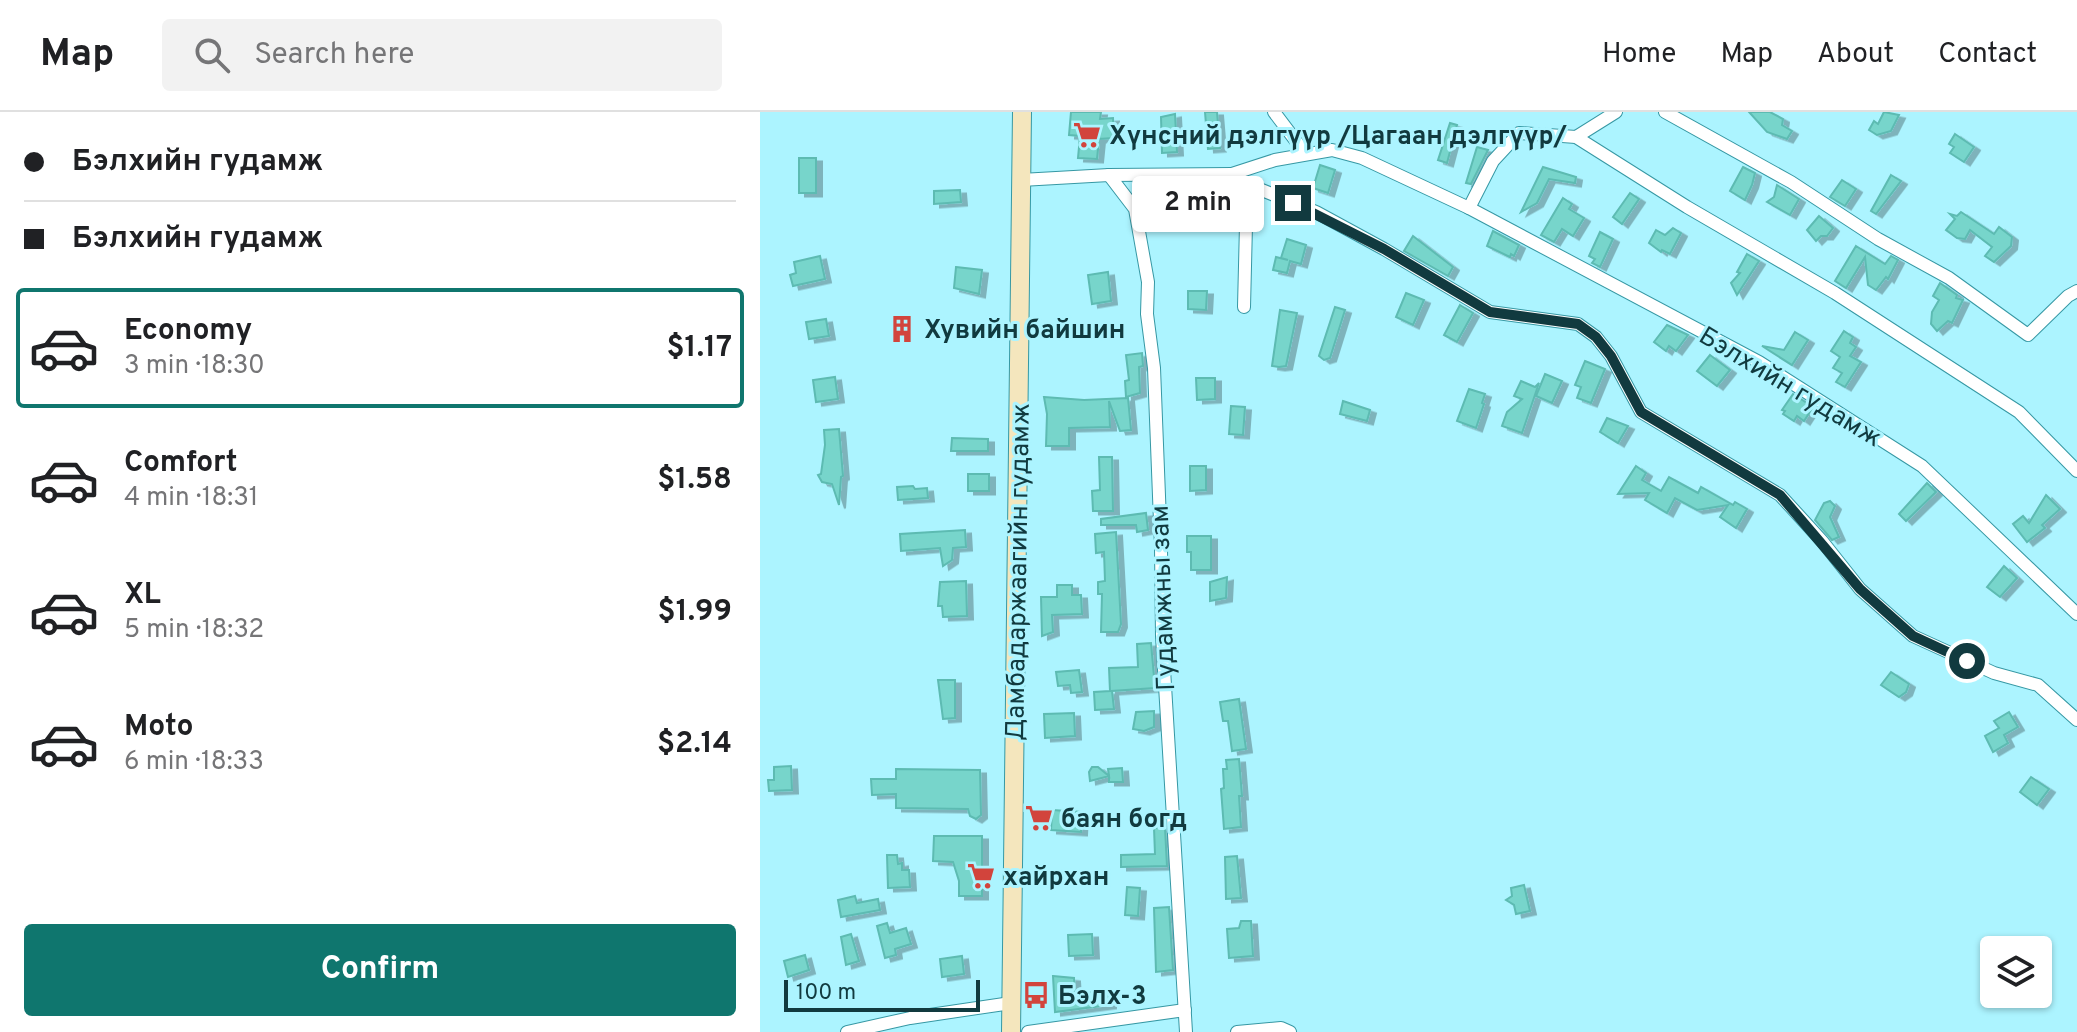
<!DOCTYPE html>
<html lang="en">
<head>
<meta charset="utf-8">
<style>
  :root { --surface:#fff; --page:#f2f2f2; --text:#202124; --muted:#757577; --line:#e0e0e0; --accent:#0f766e }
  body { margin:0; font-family:Overpass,sans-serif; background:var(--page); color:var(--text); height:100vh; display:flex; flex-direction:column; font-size:30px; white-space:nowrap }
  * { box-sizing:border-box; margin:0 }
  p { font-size:26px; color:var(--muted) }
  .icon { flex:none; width:44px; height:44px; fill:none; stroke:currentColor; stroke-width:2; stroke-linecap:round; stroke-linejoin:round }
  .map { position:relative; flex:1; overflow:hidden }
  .details { display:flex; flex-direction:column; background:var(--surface); width:760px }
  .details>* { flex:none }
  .hud { display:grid; align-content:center; height:176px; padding:0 24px; background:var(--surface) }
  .buttons { position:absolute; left:1220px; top:824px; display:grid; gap:16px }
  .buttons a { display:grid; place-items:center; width:72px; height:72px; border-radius:8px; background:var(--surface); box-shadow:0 2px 6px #0004; font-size:40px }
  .scale { position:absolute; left:24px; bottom:20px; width:196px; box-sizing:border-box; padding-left:8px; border:4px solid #113a3f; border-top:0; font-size:22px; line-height:28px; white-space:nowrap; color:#113a3f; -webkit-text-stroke:6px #acf4ff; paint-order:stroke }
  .end { position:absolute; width:36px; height:36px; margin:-18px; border:10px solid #113a3f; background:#fff; box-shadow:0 0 0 4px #fff }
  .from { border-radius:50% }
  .bubble { position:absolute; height:56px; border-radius:8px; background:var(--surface); box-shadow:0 2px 6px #0004; font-size:26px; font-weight:700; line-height:56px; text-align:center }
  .hud b { display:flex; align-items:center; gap:28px; height:76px; font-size:30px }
  .hud b+b { border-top:2px solid var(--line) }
  .hud i { width:20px; height:20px; background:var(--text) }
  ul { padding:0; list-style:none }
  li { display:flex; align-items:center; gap:24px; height:120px; margin:0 16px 12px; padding:0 8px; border:4px solid transparent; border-radius:8px }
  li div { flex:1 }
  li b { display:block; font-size:30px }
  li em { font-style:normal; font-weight:700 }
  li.current { border-color:var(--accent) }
  li>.icon { width:72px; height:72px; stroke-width:1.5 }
  .button { display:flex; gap:16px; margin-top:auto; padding:16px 24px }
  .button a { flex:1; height:92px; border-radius:8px; background:var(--accent); color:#fff; font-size:32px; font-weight:700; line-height:92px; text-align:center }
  header { display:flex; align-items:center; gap:48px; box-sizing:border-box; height:112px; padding:0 40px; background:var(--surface); border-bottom:2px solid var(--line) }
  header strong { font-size:38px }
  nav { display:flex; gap:44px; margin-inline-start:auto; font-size:28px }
  .search { width:560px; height:72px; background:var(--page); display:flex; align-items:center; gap:20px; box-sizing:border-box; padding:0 28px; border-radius:8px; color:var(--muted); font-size:30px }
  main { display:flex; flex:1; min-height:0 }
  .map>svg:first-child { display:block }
  .building { fill:#77d5cb; stroke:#5dbbb2; stroke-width:2; filter:url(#shadow) }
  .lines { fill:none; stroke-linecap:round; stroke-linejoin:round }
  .minor-casing { stroke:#3698a4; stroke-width:14 }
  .secondary-casing { stroke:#3698a4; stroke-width:20 }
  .minor { stroke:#fff; stroke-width:12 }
  .secondary { stroke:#f4e6bd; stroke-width:18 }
  .route { stroke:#113a3f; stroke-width:10 }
  .labels { text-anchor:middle; stroke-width:6; stroke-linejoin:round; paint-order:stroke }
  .poi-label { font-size:26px; font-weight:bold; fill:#113a3f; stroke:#acf4ff; text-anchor:start }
  .street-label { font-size:26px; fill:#113a3f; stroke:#acf4ff }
</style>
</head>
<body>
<header>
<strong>Map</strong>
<div class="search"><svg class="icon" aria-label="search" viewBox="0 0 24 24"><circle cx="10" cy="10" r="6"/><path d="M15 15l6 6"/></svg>Search here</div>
<nav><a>Home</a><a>Map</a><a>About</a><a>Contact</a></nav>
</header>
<main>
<section class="details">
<div class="hud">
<b><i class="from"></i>Бэлхийн гудамж</b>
<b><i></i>Бэлхийн гудамж</b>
</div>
<ul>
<li class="current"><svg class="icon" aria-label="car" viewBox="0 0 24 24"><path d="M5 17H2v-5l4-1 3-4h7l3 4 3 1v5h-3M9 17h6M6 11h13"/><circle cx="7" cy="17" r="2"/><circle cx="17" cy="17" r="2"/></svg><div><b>Economy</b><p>3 min · 18:30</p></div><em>$1.17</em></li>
<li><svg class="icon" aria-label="car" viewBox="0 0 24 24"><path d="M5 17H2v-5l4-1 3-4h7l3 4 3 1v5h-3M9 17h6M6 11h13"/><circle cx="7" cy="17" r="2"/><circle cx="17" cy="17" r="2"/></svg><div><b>Comfort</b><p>4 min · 18:31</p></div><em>$1.58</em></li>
<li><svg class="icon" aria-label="car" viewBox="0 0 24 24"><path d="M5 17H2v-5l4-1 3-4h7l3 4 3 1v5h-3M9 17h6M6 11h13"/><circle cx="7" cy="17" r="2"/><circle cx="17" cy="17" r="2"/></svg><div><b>XL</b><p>5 min · 18:32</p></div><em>$1.99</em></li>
<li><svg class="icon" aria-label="car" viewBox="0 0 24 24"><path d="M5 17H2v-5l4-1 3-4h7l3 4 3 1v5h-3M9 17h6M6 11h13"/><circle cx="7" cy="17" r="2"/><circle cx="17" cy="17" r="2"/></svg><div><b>Moto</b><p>6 min · 18:33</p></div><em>$2.14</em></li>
</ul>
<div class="button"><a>Confirm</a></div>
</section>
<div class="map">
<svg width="1317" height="920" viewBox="0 0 1317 920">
  <defs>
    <filter id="shadow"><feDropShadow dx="6" dy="3.5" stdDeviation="0" flood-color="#0004"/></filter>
  </defs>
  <rect width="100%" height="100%" fill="#acf4ff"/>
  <g class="building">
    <path d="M311,0h30l-1,7 13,-1 1,20 -15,1 -2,20 -19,-1 2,-22 -11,-1z"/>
    <path d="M445,0h12l3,36 -12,1z"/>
    <path d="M989,0h21l13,7 -1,6 10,6 -5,8 -20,-7z"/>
    <path d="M1124,0l15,3 -8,16 -14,4 -8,-5 5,-9 4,3z"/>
    <path d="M415,2l2,38 -15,1 -1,-36z"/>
    <path d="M690,11l7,2 -10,38 -9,-3z"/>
    <path d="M1195,22l19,13 -10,15 -14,-9 4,-6 -5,-3z"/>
    <path d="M717,35l11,3 -17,34 -5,-1z"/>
    <rect x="39" y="46" width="17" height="35"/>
    <path d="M560,53l15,5 -7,23 -15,-5z"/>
    <path d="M783,55l33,10 -1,6 -26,-4 -12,24 -16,9z"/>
    <path d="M983,55l12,6 -3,12 -7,15 -15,-9z"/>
    <path d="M1131,63l10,6 -25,33 -5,-3z"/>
    <path d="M1082,68l14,9 -11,17 -15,-9z"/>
    <path d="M417,71v13l-30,1v-13z"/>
    <path d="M1017,73l22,14 -9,16 -23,-13 7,-5z"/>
    <path d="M200,78l1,12 -27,2v-13z"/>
    <path d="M870,81l9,6 -17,25 -9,-7z"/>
    <path d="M803,86l9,6 -3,5 15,9 -11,18 -11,-7 -8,13 -13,-7z"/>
    <path d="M1201,100l33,22 5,-7 13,10 -1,9 -17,16 -9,-6 7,-9 -22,-17 -5,9 -8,-1 -11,-8 9,-11 -5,-5 7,2z"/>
    <path d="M1059,104l14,12 -6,8h-6l-5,5 -9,-11z"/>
    <path d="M913,116l8,5 -11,21 -8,-4 -1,2 -12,-9 7,-13 9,5z"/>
    <path d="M733,119l26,14 -5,11 -3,-2 -1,3 -23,-11z"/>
    <path d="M840,120l13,7 -13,28 -8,-4 3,-4 -6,-3z"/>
    <path d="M653,124l40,31 -5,9 -44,-25z"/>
    <path d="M527,127l19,6 -5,19 -11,-3 -3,12 -14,-3 3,-13 12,3 -7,-2z"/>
    <path d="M1096,134l29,18 6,-8 7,4 -10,19 -2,-2 -10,13 -8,-5 -3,-28 -19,31 -11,-7z"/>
    <path d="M987,142l12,7 -22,34 -6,-12 9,-10 -3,-1z"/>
    <path d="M60,144l5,23 -32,7 -3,-11 6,-2 -2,-11z"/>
    <path d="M196,155l26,3 -3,24 -25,-6z"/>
    <path d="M348,160l3,29 -19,3 -4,-29z"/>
    <path d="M1180,171l17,12 -1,3 7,2 -11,23 -4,-2 -11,10 -6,-7 1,-12 7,-12 -6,-4z"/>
    <path d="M428,179h19l-1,19 -18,-1z"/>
    <path d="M646,181l18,7 -11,25 -17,-8z"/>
    <path d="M700,193l13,8 -16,29 -13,-7z"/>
    <path d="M575,195l10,3 -15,48 -6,2 -5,-4z"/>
    <path d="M520,198l17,3 -11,53 -7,1 -7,-1z"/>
    <path d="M66,207l3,17 -20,3 -3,-17z"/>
    <path d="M907,213l21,10 -12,16 -7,-5 -3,5 -12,-9z"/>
    <path d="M1084,219l9,6 -3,6 6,4 -6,9 11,6 -16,25 -9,-5 6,-9 -9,-5 7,-11 -9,-6z"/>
    <path d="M1035,220l13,8 -16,25 -30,-19 22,4z"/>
    <path d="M382,241l1,13 -4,1 1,26 -14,4 -1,-16 4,-1 -3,-25z"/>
    <path d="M950,243l20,15 -13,16 -20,-15z"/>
    <path d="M825,249l20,8 -14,34 -14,-5 4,-11 -6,-2z"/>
    <path d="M785,262l17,7 -10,22 -16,-7z"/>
    <path d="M75,265l3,22 -22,3 -3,-22z"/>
    <path d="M436,266h19v21l-18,1z"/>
    <path d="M761,269l14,6 4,-4 -17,50 -20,-7 5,-14 15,-13 -8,-3z"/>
    <path d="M709,277l16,5 -3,9 2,1 -8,24 -19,-7z"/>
    <path d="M1033,282l20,13 -9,14 -7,-5 -3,5 -11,-7 2,-3 -3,-1z"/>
    <path d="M284,285l40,3 44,-2 3,32 -11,1 -11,-30 1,26 -41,1v18h-23l1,-32z"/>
    <path d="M583,289l27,9 -3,11 -27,-7z"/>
    <path d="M471,294l14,1 -2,28 -14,-1z"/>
    <path d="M847,306l21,8 -10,17 -18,-11z"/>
    <path d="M79,317l4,47 -2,1 -2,28 -7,-21 -10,-2 -4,-7 3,-1 4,-29 -1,-15z"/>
    <path d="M192,326l36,1v12h-37z"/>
    <path d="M339,345h13l1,54h-20l-1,-20 8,-1z"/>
    <path d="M430,354h16v24l-16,1z"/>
    <path d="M876,354l10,7 -4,7 19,11 8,-14 29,16 3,-6 32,18 2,-3 12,7 -11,19 -16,-11 8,-12 -31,5 -22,-12 -8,15 -22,-13 4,-7 -31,1z"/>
    <rect x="208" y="362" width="21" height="17"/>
    <path d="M1167,371l9,9 -30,29 -7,-7z"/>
    <path d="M153,374l2,3 12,-1 1,10 -30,2 -1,-13z"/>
    <path d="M1286,383l14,14 -18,16 3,3 -18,14 -14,-18 10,-8 6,7z"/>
    <path d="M1070,389l5,5 -5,11 9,20 -7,3 -17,-20 9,-17z"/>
    <path d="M386,401l2,17 -11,2 -1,-7h-35v-6z"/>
    <path d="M205,418l1,17 -13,1 -1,12 -9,6 -3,-18 -39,3 -1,-17z"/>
    <path d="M356,420l5,92 -3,8h-17l1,-38h-4v-12l7,-1 -1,-29 -8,1 -1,-19z"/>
    <path d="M427,424h24v34h-20v-18h-4z"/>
    <path d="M1244,454l13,12 -17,19 -13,-10z"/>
    <path d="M467,465l-1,21 -16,3v-19z"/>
    <path d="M206,469l1,35 -24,1 -1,-11h-4l2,-24z"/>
    <path d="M297,473h15v10h9l1,19 -30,1 1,17 -11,4 -1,-39h16z"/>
    <path d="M391,531l4,45 -43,3 2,18 -19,1 -1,-18 16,-1 -1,-23 29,-1 -1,-23z"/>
    <path d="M319,558l3,22 -11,1 -1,-8 -12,1 -2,-14z"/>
    <path d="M1131,560l18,12 -3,8 -7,5 -18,-12z"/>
    <path d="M178,568h17v38l-12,1z"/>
    <path d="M479,587l7,50 -14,2 -4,-30h-5l-3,-19z"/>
    <path d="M394,599v16l-10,4 -11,-2 3,-17z"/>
    <path d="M1249,600l9,15 -14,8 4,8 -15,9 -8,-16 14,-8 -5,-7z"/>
    <path d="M314,601l1,23 -30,2 -1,-24z"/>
    <path d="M479,647l3,37h-3l2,31 -17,2 -3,-40 3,-1 -1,-19h4l-1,-9z"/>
    <path d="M31,654l1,24 -23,1 -1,-11h6v-13z"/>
    <path d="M332,655h6l11,9 -1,-7 14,-1 1,14h-14v-6l-19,5 -1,-9z"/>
    <path d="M136,657l84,1 1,45 -5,4 -6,-3 -2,-7 -72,-1v-14l-24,1 -1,-16h25z"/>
    <path d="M1271,665l18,12 -12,16 -17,-13z"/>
    <path d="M292,698l30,2 -1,20 -30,-2z"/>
    <path d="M394,716h11l2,38 -46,1v-12l34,-1z"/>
    <path d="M174,724h48v60h-23v-15l-6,-19 -20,-1z"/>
    <path d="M127,743h10l1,9 4,-1v7h7l1,17 -22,1z"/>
    <path d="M477,744l4,42 -15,1 -1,-42z"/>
    <path d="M764,773l6,26 -14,3 -2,-9 -8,-5 6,-4 -1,-8z"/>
    <path d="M367,775l13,1 -2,28 -13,-1z"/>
    <path d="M95,784l2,7 21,-4 2,11 -39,7 -3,-17z"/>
    <path d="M409,795l4,63 -17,2 -2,-64z"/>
    <path d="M481,809h10l2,35 -24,2 -2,-29 12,-1z"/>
    <path d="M127,811l3,10 16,-5 5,16 -16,5 1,6 -11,3 -8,-32z"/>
    <path d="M91,822l8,27 -13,4 -5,-28z"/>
    <path d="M332,822l1,21 -24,1 -1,-21z"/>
    <path d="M45,843l4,15 -21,7 -4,-16z"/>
    <path d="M202,844l2,18 -22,3 -2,-18z"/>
    <path d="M293,864l21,2 1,16 34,-3 1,14 -55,7z"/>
  </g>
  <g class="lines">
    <g class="minor-casing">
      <g id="minor">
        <path d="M514,0l31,41"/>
        <path d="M905,0l126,70 87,57 71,39 79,57 40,-39 9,-5"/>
        <path d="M816,25l40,-25"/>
        <path d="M472,62l43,-14 57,-10 30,8 107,50 290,154 163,104 155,148"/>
        <path d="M349,63l26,34 13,73 -1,32 7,54 7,179 1,89 24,396"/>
        <path d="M261,68l88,-5 123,-1 15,10 69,28 68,37 106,63 88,12 18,13 15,19 30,56 139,83 42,46 38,48 53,47 81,37 44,12 39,35"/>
        <path d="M709,96l24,-47 26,-28 57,4 111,70 148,86 184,119 58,59"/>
        <path d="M484,195l3,-123"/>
        <path d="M87,920l63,-14 101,-15"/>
        <path d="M268,920l157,-22"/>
        <path d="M477,920l44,-4 9,4"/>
      </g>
    </g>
    <g class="secondary-casing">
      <path id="secondary" d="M251,920l11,-920"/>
    </g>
    <use href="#minor" class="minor"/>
    <use href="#secondary" class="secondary"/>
  </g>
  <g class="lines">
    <path class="route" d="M533,91l91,46 106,63 88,12 18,13 15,19 30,56 139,83 80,94 35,31 18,16 54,25"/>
  </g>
  <defs>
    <g id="supermarket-bare" transform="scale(2.16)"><path d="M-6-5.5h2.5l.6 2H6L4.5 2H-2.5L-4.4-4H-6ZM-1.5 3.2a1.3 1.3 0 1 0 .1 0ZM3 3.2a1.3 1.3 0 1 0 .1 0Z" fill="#d2443c" stroke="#acf4ff" stroke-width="2.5" paint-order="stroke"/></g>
    <g id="building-bare" transform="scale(2.16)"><path d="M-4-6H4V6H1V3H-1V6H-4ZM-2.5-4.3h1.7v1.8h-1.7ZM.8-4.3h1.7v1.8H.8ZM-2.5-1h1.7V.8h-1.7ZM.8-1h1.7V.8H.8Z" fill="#d2443c" stroke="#acf4ff" stroke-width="2.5" paint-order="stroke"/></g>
    <g id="bus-bare" transform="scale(2.16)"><path d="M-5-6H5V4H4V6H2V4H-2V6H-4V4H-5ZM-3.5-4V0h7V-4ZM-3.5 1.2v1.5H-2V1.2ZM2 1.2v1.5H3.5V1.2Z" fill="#d2443c" stroke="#acf4ff" stroke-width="2.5" paint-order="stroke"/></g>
  </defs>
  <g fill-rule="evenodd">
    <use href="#supermarket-bare" x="327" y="23"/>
    <use href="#building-bare" x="142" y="217"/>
    <use href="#supermarket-bare" x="279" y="706"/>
    <use href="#supermarket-bare" x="221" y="764"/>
    <use href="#bus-bare" x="276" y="883"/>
  </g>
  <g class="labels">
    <g class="poi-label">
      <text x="349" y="32">Хүнсний дэлгүүр /Цагаан дэлгүүр/</text>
      <text x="164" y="226">Хувийн байшин</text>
      <text x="301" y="715">баян богд</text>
      <text x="243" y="773">хайрхан</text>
      <text x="298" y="892">Бэлх-3</text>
    </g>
    <g class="street-label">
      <text transform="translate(1031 274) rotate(31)" y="9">Бэлхийн гудамж</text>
      <text transform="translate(257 460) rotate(-89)" y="9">Дамбадаржаагийн гудамж</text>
      <text transform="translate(402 486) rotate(-92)" y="9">Гудамжны зам</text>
    </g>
  </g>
</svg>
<div class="buttons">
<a><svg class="icon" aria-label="layers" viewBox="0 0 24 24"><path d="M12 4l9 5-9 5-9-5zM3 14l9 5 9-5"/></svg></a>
</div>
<div class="scale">100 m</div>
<i class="end from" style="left:1207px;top:549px"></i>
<i class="end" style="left:533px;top:91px"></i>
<div class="bubble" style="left:372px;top:64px;width:132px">2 min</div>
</div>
</main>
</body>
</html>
